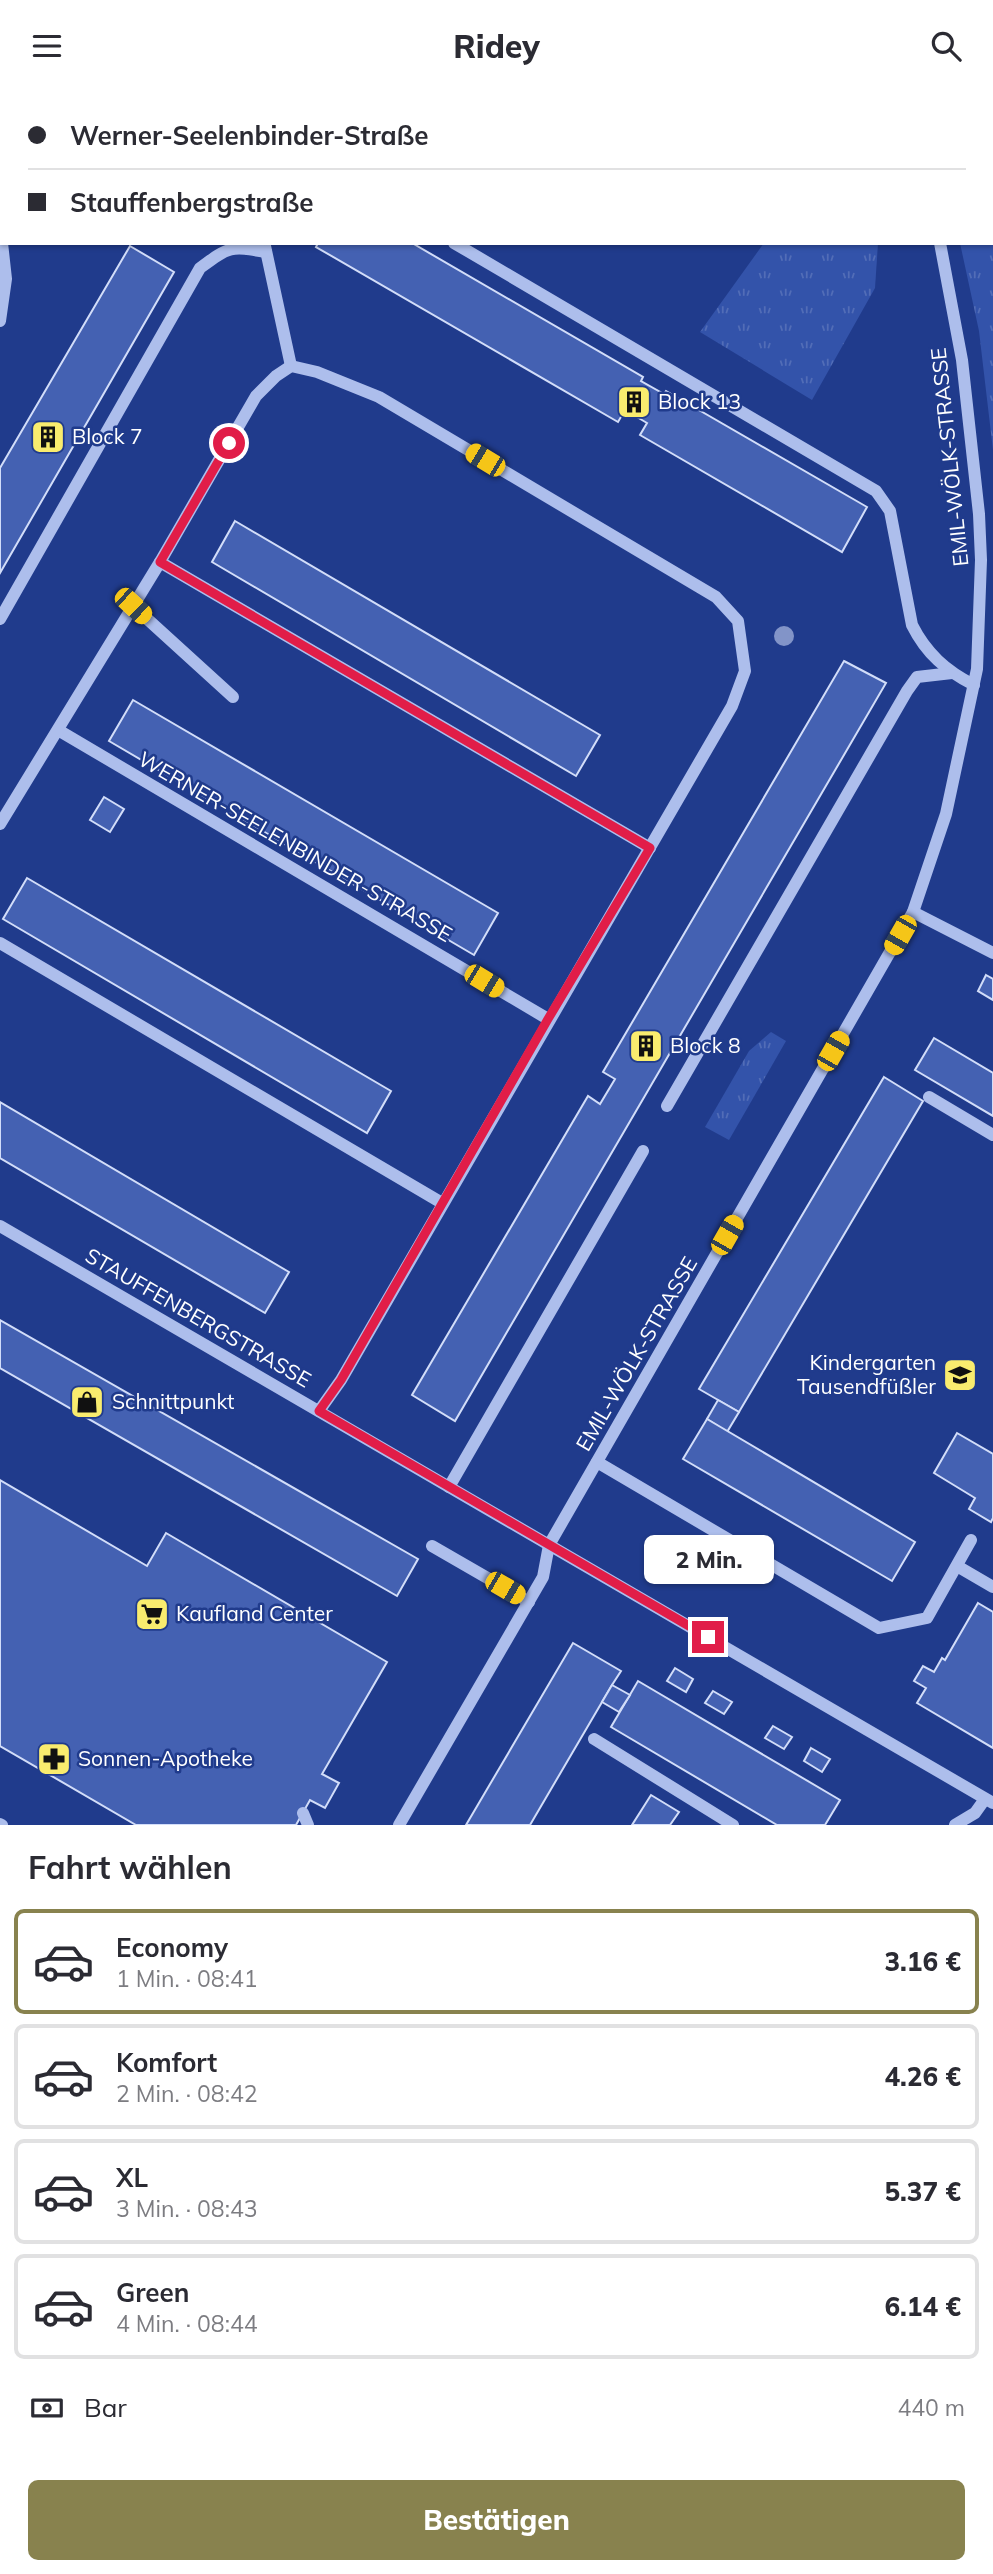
<!DOCTYPE html>
<html lang="de">
<head>
<meta charset="utf-8">
<style>
  :root { --surface:#fff; --page:#f7f7f7; --text:#2b2b33; --muted:#7c7c81; --line:#e1e1e2; --accent:#88824e }
  body { margin:0; font-family:Mulish,sans-serif; background:var(--page); color:var(--text); height:100vh; display:flex; flex-direction:column; font-size:26px; white-space:nowrap }
  * { box-sizing:border-box; margin:0 }
  p { font-size:23px; color:var(--muted) }
  .icon { flex:none; width:38px; height:38px; fill:none; stroke:currentColor; stroke-width:2; stroke-linecap:round; stroke-linejoin:round }
  .map { position:relative; height:1734px; overflow:hidden }
  .panel { display:flex; flex-direction:column; background:var(--surface); flex:1 }
  .panel>* { flex:none }
  .guide { position:absolute; left:0px; top:0px; width:994px; height:154px; box-shadow:0 2px 5px #0004; display:grid; align-content:center; height:154px; padding:0 28px; background:var(--surface) }
  .end { position:absolute; width:32px; height:32px; margin:-16px; border:9px solid #e11d48; background:#fff; box-shadow:0 0 0 4px #fff }
  .from { border-radius:50% }
  .bubble { position:absolute; height:49px; border-radius:10px; background:var(--surface); box-shadow:0 2px 5px #0004; font-size:23px; font-weight:800; line-height:49px; text-align:center }
  .car { position:absolute; width:21px; height:42px; margin:-21px -10px; border-radius:9px; box-shadow:0 0 5px 2px #0007; background:linear-gradient(#f5c518 24%,#345 0 40%,#f5c518 0 76%,#345 0 86%,#f5c518 0) }
  .guide b { display:flex; align-items:center; gap:24px; height:66px; font-size:26px }
  .guide b+b { border-top:2px solid var(--line) }
  .guide i { width:18px; height:18px; background:var(--text) }
  ul { padding:0; list-style:none }
  li { display:flex; align-items:center; gap:21px; height:105px; margin:0 14px 10px; padding:0 14px; border:4px solid var(--line); border-radius:10px }
  li div { flex:1 }
  li b { display:block; font-size:26px }
  li em { font-style:normal; font-weight:800 }
  li.selected { border-color:var(--accent) }
  li>.icon { width:63px; height:63px; stroke-width:1.5 }
  h2 { padding:0 28px; font-size:32px; line-height:84px }
  .pay { display:flex; align-items:center; gap:18px; height:77px; padding:0 28px; font-size:26px }
  .pay p { margin-inline-start:auto }
  .button { display:flex; gap:14px; margin-top:auto; padding:14px 28px }
  .button a { flex:1; height:80px; border-radius:10px; background:var(--accent); color:#fff; font-size:28px; font-weight:800; line-height:80px; text-align:center }
  header { display:flex; justify-content:space-between; align-items:center; height:91px; padding:0 28px; background:var(--surface); font-size:32px; font-weight:800 }
  .map>svg:first-child { display:block }
  .grass { fill:url(#grass-tufts) }
  .building { fill:#4461b2; stroke:#d2ddf9; stroke-width:2 }
  .lines { fill:none; stroke-linecap:round; stroke-linejoin:round }
  .minor { stroke:#adbeec; stroke-width:12 }
  .tree { fill:#8294c8 }
  .route { stroke:#e11d48; stroke-width:9 }
  .labels { text-anchor:middle; stroke-width:5; stroke-linejoin:round; paint-order:stroke }
  .poi-label { font-size:21px; fill:#fff; stroke:#203b8c; text-anchor:start }
  .street-label { font-size:21px; fill:#fff; stroke:#203b8c }
</style>
</head>
<body>
<header><svg class="icon" aria-label="menu" viewBox="0 0 24 24"><path d="M4 6h16M4 12h16M4 18h16"/></svg>Ridey<svg class="icon" aria-label="search" viewBox="0 0 24 24"><circle cx="10" cy="10" r="6"/><path d="M15 15l6 6"/></svg></header>
<div class="map">
<svg width="993" height="1734" viewBox="0 0 993 1734">
  <defs>
    <pattern id="grass-tufts" width="24" height="20" patternUnits="userSpaceOnUse" patternTransform="scale(1.75)"><rect width="24" height="20" fill="#3353aa"/><path d="M3 7l-1-3M5 7V3M7 7l1-3M15 17l-1-3M17 17v-4M19 17l1-3" fill="none" stroke="#526db7"/></pattern>
  </defs>
  <rect width="100%" height="100%" fill="#203b8c"/>
  <g class="grass">
    <path d="M661,0h208l-205,2z"/>
    <path d="M924,0h69v359l-14,-119 -19,-88h32v-150z"/>
    <path d="M764,152h114l-3,45 -63,112 -112,-68z"/>
    <path d="M771,941l15,9 -57,99 -24,-13 44,-76z"/>
  </g>
  <g class="building">
    <path d="M54,0h101l-1,2z"/>
    <path d="M379,0h108l-1,2z"/>
    <path d="M318,152h94l231,134 -2,4 23,13 2,-3 201,116 -25,45 -202,-117 7,-12 -22,-13 -7,12 -302,-175z"/>
    <path d="M130,155l44,26 -174,301v-105z"/>
    <path d="M235,430l365,214 -24,41 -364,-214z"/>
    <path d="M844,570l42,22 -431,738 -43,-26 176,-299 12,8 15,-25 -12,-7z"/>
    <path d="M133,609l365,213 -24,42 -365,-214z"/>
    <path d="M104,706l20,12 -14,23 -20,-12z"/>
    <path d="M27,787l364,213 -24,42 -364,-214z"/>
    <path d="M986,884l7,4v21l-15,-9z"/>
    <path d="M934,947l59,35v43l-78,-46z"/>
    <path d="M884,986l39,24 -184,311 -40,-23z"/>
    <path d="M0,1011l289,170 -24,41 -265,-155z"/>
    <path d="M0,1229l418,239 -21,37 -397,-228z"/>
    <path d="M718,1309l21,12 -12,20 -20,-13z"/>
    <path d="M707,1328l208,123 -23,39 -209,-122z"/>
    <path d="M957,1342l36,21v64l-2,4 -22,-13 6,-11 -41,-25z"/>
    <path d="M0,1389l147,86 19,-33 221,129 -65,112 17,9 -14,25 -15,-8 -14,25h-160l-136,-79z"/>
    <path d="M978,1512l15,9v136l-76,-45 9,-15 -12,-7 9,-15 11,6 8,-14 3,2z"/>
    <path d="M573,1552l48,28 -9,14 -82,140h-64z"/>
    <path d="M675,1577l18,11 -7,13 -19,-11z"/>
    <path d="M638,1590l202,119 -15,25h-48l-166,-98z"/>
    <path d="M612,1594l18,10 -11,17 -17,-10z"/>
    <path d="M713,1600l19,11 -8,12 -19,-11z"/>
    <path d="M773,1635l19,11 -8,12 -19,-11z"/>
    <path d="M811,1657l19,11 -8,13 -18,-11z"/>
    <path d="M651,1704l28,17 -9,13h-38z"/>
  </g>
  <g class="lines">
    <g class="minor">
      <path d="M229,0v2"/>
      <path d="M902,0v2"/>
      <path d="M454,152l422,248 14,20 22,114c14,28 34,46 62,60"/>
      <path d="M265,155l26,120"/>
      <path d="M0,230l6,-42 -4,-36"/>
      <path d="M160,471l490,286"/>
      <path d="M133,515l100,91"/>
      <path d="M0,528l200,-351c30,-22 30,-22 66,-16"/>
      <path d="M58,639l490,289"/>
      <path d="M0,733l160,-262 96,-166 20,-20 15,-10 26,6 62,25 337,200 22,24 7,50 -13,35 -391,674 -22,31"/>
      <path d="M913,821l80,41"/>
      <path d="M0,852l442,260"/>
      <path d="M929,1006l64,38"/>
      <path d="M667,1015l240,-415 10,-14 35,-4"/>
      <path d="M0,1135l993,577"/>
      <path d="M597,1371l282,166 48,-10 44,-78"/>
      <path d="M449,1396l194,-336"/>
      <path d="M432,1455l97,56"/>
      <path d="M957,1475l36,21"/>
      <path d="M594,1648l139,86"/>
      <path d="M303,1722l5,12"/>
      <path d="M0,1733l2,1"/>
      <path d="M399,1734l144,-248 6,-32 364,-633 33,-98 31,-145 4,-109 -2,-46 -17,-154 -22,-117"/>
      <path d="M955,1734l20,-12 10,-14"/>
    </g>
  </g>
  <circle class="tree" cx="784" cy="545" r="10"/>
  <g class="lines">
    <path class="route" d="M229,352l-69,119 490,286 -102,171 -207,361 -22,31 389,226"/>
  </g>
  <defs>
    <g id="building-square" transform="scale(1.75)"><rect x="-9" y="-9" width="18" height="18" rx="4" fill="#f9ec6e" stroke="#203b8c"/><path d="M-4-6H4V6H1V3H-1V6H-4ZM-2.5-4.3h1.7v1.8h-1.7ZM.8-4.3h1.7v1.8H.8ZM-2.5-1h1.7V.8h-1.7ZM.8-1h1.7V.8H.8Z" fill="#111"/></g>
    <g id="school-square" transform="scale(1.75)"><rect x="-9" y="-9" width="18" height="18" rx="4" fill="#f9ec6e" stroke="#203b8c"/><path d="M0-5L7-2L0 1L-7-2ZM-4 1L0 2.5L4 1V4Q0 6-4 4Z" fill="#111"/></g>
    <g id="shop-square" transform="scale(1.75)"><rect x="-9" y="-9" width="18" height="18" rx="4" fill="#f9ec6e" stroke="#203b8c"/><path d="M-5-2.5h2.3a2.7 3.5 0 0 1 5.4 0H5L5.5 6h-11ZM-1.5-2.5h3a1.5 2.3 0 0 0-3 0Z" fill="#111"/></g>
    <g id="supermarket-square" transform="scale(1.75)"><rect x="-9" y="-9" width="18" height="18" rx="4" fill="#f9ec6e" stroke="#203b8c"/><path d="M-6-5.5h2.5l.6 2H6L4.5 2H-2.5L-4.4-4H-6ZM-1.5 3.2a1.3 1.3 0 1 0 .1 0ZM3 3.2a1.3 1.3 0 1 0 .1 0Z" fill="#111"/></g>
    <g id="pharmacy-square" transform="scale(1.75)"><rect x="-9" y="-9" width="18" height="18" rx="4" fill="#f9ec6e" stroke="#203b8c"/><path d="M-2-6h4v4h4v4h-4v4h-4v-4h-4v-4h4Z" fill="#111"/></g>
  </defs>
  <g fill-rule="evenodd">
    <use href="#building-square" x="634" y="311"/>
    <use href="#building-square" x="48" y="346"/>
    <use href="#building-square" x="646" y="955"/>
    <use href="#school-square" x="960" y="1284"/>
    <use href="#shop-square" x="87" y="1311"/>
    <use href="#supermarket-square" x="152" y="1523"/>
    <use href="#pharmacy-square" x="54" y="1668"/>
  </g>
  <g class="labels">
    <g class="poi-label">
      <text x="658" y="318">Block 13</text>
      <text x="72" y="353">Block 7</text>
      <text x="670" y="962">Block 8</text>
      <text x="936" y="1279" text-anchor="end">Kindergarten<tspan x="936" dy="24">Tausendfüßler</tspan></text>
      <text x="112" y="1318">Schnittpunkt</text>
      <text x="176" y="1530">Kaufland Center</text>
      <text x="78" y="1675">Sonnen-Apotheke</text>
    </g>
    <g class="street-label">
      <text transform="translate(950 366) rotate(-96)" y="7">EMIL-WÖLK-STRASSE</text>
      <text transform="translate(295 756) rotate(30)" y="7">WERNER-SEELENBINDER-STRASSE</text>
      <text transform="translate(198 1227) rotate(30)" y="7">STAUFFENBERGSTRASSE</text>
      <text transform="translate(637 1263) rotate(-60)" y="7">EMIL-WÖLK-STRASSE</text>
    </g>
  </g>
</svg>
<i class="end from" style="left:229px;top:352px"></i>
<i class="end" style="left:708px;top:1546px"></i>
<div class="bubble" style="left:644px;top:1444px;width:130px">2 Min.</div>
<i class="car" style="left:485px;top:369px;rotate:301deg"></i>
<i class="car" style="left:133px;top:515px;rotate:133deg"></i>
<i class="car" style="left:900px;top:844px;rotate:210deg"></i>
<i class="car" style="left:484px;top:890px;rotate:121deg"></i>
<i class="car" style="left:833px;top:960px;rotate:30deg"></i>
<i class="car" style="left:727px;top:1144px;rotate:30deg"></i>
<i class="car" style="left:505px;top:1497px;rotate:120deg"></i>
<div class="guide">
<b><i class="from"></i>Werner-Seelenbinder-Straße</b>
<b><i></i>Stauffenbergstraße</b>
</div>
</div>
<section class="panel">
<h2>Fahrt wählen</h2>
<ul>
<li class="selected"><svg class="icon" aria-label="car" viewBox="0 0 24 24"><path d="M5 17H2v-5l4-1 3-4h7l3 4 3 1v5h-3M9 17h6M6 11h13"/><circle cx="7" cy="17" r="2"/><circle cx="17" cy="17" r="2"/></svg><div><b>Economy</b><p>1 Min. · 08:41</p></div><em>3.16 €</em></li>
<li><svg class="icon" aria-label="car" viewBox="0 0 24 24"><path d="M5 17H2v-5l4-1 3-4h7l3 4 3 1v5h-3M9 17h6M6 11h13"/><circle cx="7" cy="17" r="2"/><circle cx="17" cy="17" r="2"/></svg><div><b>Komfort</b><p>2 Min. · 08:42</p></div><em>4.26 €</em></li>
<li><svg class="icon" aria-label="car" viewBox="0 0 24 24"><path d="M5 17H2v-5l4-1 3-4h7l3 4 3 1v5h-3M9 17h6M6 11h13"/><circle cx="7" cy="17" r="2"/><circle cx="17" cy="17" r="2"/></svg><div><b>XL</b><p>3 Min. · 08:43</p></div><em>5.37 €</em></li>
<li><svg class="icon" aria-label="car" viewBox="0 0 24 24"><path d="M5 17H2v-5l4-1 3-4h7l3 4 3 1v5h-3M9 17h6M6 11h13"/><circle cx="7" cy="17" r="2"/><circle cx="17" cy="17" r="2"/></svg><div><b>Green</b><p>4 Min. · 08:44</p></div><em>6.14 €</em></li>
</ul>
<div class="pay"><svg class="icon" aria-label="cash" viewBox="0 0 24 24"><path d="M3 7h18v10H3z"/><circle cx="12" cy="12" r="2"/></svg>Bar<p>440 m</p></div>
<div class="button"><a>Bestätigen</a></div>
</section>
</body>
</html>
